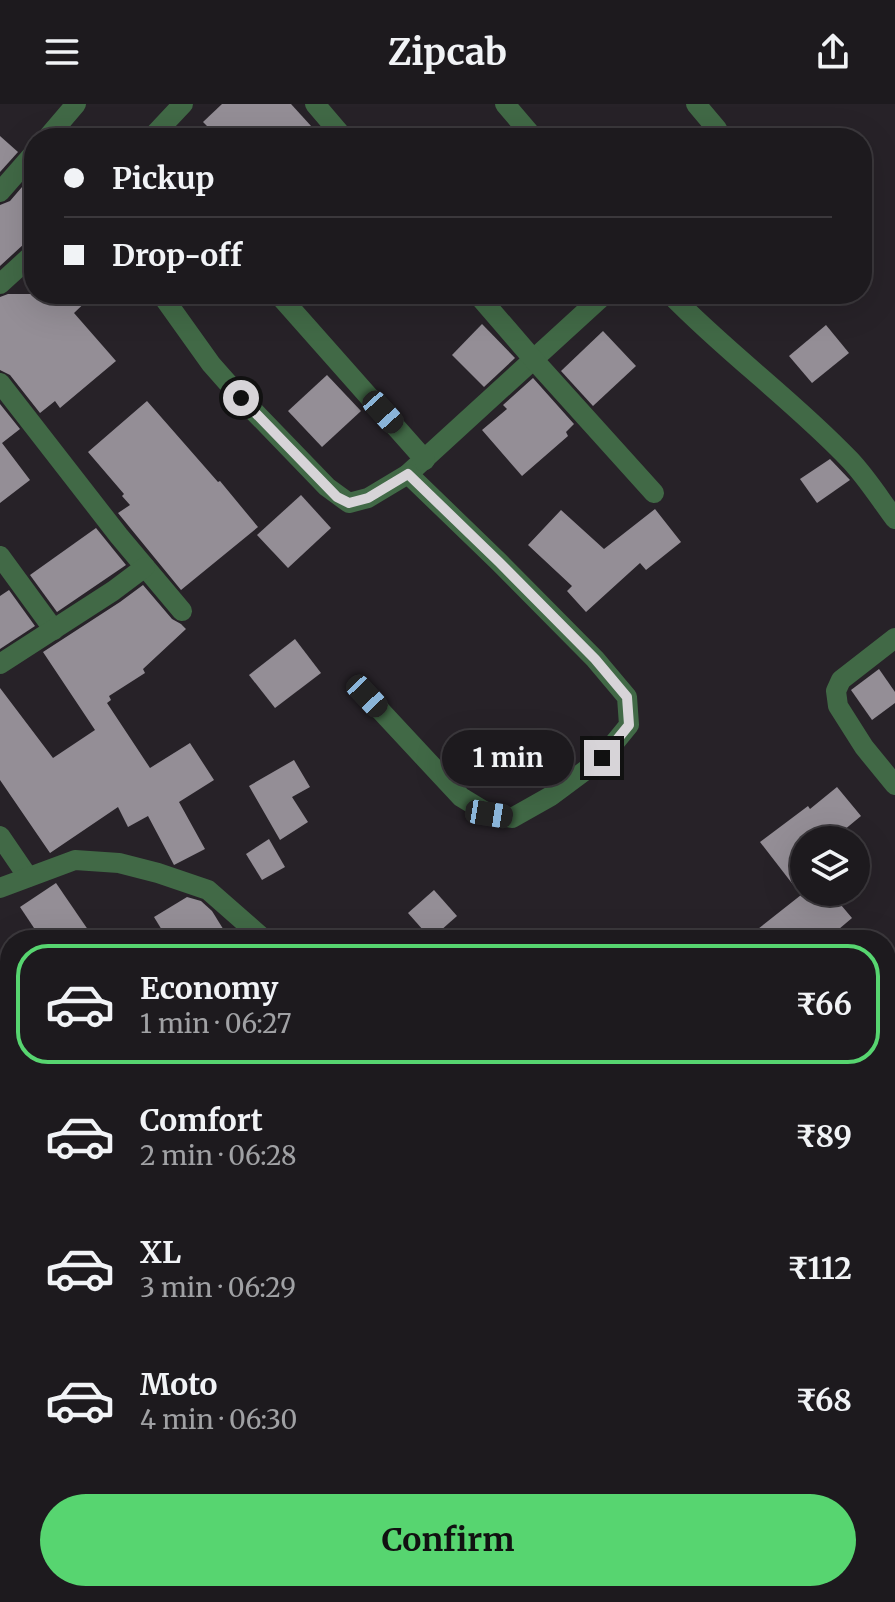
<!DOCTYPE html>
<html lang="en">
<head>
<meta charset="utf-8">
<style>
  :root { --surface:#1d1a1e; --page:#252327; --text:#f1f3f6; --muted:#a0a1a4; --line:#3b383c; --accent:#57d570 }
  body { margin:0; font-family:Merriweather,serif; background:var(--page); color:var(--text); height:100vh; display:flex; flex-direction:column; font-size:30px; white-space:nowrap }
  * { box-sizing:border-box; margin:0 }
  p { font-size:26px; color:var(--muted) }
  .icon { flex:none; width:44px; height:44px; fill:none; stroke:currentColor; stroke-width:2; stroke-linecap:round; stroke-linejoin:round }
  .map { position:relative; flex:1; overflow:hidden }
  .side { position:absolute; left:0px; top:826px; width:896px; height:672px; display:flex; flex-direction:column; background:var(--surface); border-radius:32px 32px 0 0; box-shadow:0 8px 32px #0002,0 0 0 2px var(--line) }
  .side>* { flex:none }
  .top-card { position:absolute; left:24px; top:24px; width:848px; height:176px; border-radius:32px; box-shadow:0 8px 32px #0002,0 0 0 2px var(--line); display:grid; align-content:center; height:176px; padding:0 40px; background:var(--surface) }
  .controls { position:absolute; left:790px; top:722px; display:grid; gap:16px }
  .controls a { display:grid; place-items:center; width:80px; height:80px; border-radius:50%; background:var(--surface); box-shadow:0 8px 32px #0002,0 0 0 2px var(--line); font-size:40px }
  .end { position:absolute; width:36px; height:36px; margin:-18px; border:10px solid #d7d4d8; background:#111; box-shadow:0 0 0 4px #111 }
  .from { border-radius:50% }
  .bubble { position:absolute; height:56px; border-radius:28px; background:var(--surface); box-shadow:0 8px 32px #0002,0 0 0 2px var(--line); font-size:26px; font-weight:700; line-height:56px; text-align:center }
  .car { position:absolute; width:24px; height:48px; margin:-24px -12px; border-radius:10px; box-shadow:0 0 6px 2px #0007; background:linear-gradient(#222 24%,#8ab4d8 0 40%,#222 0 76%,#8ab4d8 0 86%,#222 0) }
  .top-card b { display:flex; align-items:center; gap:28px; height:76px; font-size:30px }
  .top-card b+b { border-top:2px solid var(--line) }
  .top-card i { width:20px; height:20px; background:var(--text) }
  ul { padding:14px 0 0; list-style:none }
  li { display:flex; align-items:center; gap:24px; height:120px; margin:0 16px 12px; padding:0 24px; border:4px solid transparent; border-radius:32px }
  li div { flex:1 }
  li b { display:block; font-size:30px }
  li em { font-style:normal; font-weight:700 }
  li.active { border-color:var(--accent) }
  li>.icon { width:72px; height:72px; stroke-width:1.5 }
  .cta { display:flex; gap:16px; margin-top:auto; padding:16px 40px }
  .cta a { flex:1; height:92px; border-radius:48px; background:var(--accent); color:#111; font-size:32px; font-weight:700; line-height:92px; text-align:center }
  header { display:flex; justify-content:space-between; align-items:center; height:104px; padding:0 40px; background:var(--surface); font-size:36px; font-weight:700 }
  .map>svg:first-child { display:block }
  .building { fill:#948e96 }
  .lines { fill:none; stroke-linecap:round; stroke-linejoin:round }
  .minor { stroke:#416946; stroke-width:20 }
  .route { stroke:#d7d4d8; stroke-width:10 }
</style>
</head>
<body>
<header><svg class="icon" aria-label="menu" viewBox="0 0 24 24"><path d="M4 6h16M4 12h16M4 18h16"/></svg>Zipcab<svg class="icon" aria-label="share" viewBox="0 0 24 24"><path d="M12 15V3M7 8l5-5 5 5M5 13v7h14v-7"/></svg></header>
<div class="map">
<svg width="895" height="1498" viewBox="0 0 895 1498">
  <rect width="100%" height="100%" fill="#272228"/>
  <g class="building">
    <path d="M222,0h69l31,34h-103l-16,-16z"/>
    <path d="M0,32l18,16 -18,20z"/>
    <path d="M34,69v67l-9,3 -25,23v-61l10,-4z"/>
    <path d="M8,190h86l-20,19 42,48 -56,47 -5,-7 -15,12 -30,-38 -10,-5v-73z"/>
    <path d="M482,220l33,34 -31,29 -32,-32z"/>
    <path d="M826,221l23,28 -37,30 -23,-27z"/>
    <path d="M603,227l33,35 -43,40 -32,-35z"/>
    <path d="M327,271l34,36 -39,36 -34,-36z"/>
    <path d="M533,274l41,46 -8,8 2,4 -46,40 -40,-46 25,-21 -4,-4z"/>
    <path d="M147,297l71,81 2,-1 38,46 -77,63 -63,-77 12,-8 -8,-9 2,-2 -36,-42z"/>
    <path d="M0,300l20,25 -18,14 28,37 -30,23z"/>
    <path d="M830,355l20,21 -33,23 -17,-24z"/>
    <path d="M301,391l30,33 -43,40 -31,-33z"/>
    <path d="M655,405l26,33 -35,28 -6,-7 -54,49 -19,-21 5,-5 -44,-41 33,-35 43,39z"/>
    <path d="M96,424l30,37 -69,47 -27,-37z"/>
    <path d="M143,481l29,34 9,5 5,5 -43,40 2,4 -36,23 2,4 -4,3 43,65 40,-25 24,37 -35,22 26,47 -31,16 -26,-49 -20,11 -10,-20 -68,46 -50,-73v-92l53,70 42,-28 -52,-78 77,-50z"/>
    <path d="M9,486l26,36 -35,23v-53z"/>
    <path d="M295,535l26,34 -46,35 -26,-33z"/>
    <path d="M879,565l16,23v11l-23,17 -21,-30z"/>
    <path d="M294,656l16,27 -18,10 16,25 -28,18 -31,-54z"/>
    <path d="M837,683l24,29 -29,24h-28v52h26l22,26 -26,22h-82l57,-45 -41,-53 48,-36 2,3z"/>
    <path d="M269,735l16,28 -23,13 -16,-26z"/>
    <path d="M56,779l39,57h-53l-22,-33z"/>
    <path d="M434,786l23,26 -26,23 -23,-26z"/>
    <path d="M187,793l14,4 11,10 18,29h-62l-14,-23z"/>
  </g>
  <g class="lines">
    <g class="minor">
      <path d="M315,0l29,34"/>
      <path d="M505,0l29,34"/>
      <path d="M696,0l21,25 5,9"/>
      <path d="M47,34l29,-34"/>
      <path d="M151,34l32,-34"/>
      <path d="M0,88l34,-39"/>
      <path d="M0,180l34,-31"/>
      <path d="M161,190l50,70 30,34 86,89 22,16 19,-5 40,-24 197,-180"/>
      <path d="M278,190l147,166"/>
      <path d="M477,190l57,66 120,133"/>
      <path d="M670,190c57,59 124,107 180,166 17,18 30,39 45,59"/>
      <path d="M0,279l119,153 63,75"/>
      <path d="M0,452l54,74"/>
      <path d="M895,534l-54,42 -5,11 2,15 26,41 31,38"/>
      <path d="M0,560l113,-73 32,-24"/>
      <path d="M367,592l94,101 28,17 23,4 39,-22 51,-38 27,-33 -2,-28 -32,-38 -96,-97 -91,-88"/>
      <path d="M0,732l28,41"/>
      <path d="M0,784l75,-28 44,3 39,10 50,17 57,50"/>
      <path d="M886,890l9,-6"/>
      <path d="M886,1082l9,-6"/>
      <path d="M0,1207l10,-8"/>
      <path d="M886,1313l9,17"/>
      <path d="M0,1401l10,11"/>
      <path d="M519,1498l6,-10"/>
    </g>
  </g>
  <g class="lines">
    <path class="route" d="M241,294l96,99 12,6 19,-5 40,-24 91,88 96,97 32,38 2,28 -27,33"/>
  </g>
</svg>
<div class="controls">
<a><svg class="icon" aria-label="layers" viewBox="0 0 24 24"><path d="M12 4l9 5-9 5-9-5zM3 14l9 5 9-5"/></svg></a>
</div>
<i class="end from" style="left:241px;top:294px"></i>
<i class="end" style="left:602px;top:654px"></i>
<div class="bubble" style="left:442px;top:626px;width:132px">1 min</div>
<i class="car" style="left:383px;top:308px;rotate:138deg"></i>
<i class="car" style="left:367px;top:592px;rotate:137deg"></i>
<i class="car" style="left:489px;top:710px;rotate:99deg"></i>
<div class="top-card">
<b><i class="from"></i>Pickup</b>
<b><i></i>Drop-off</b>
</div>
<section class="side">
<ul>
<li class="active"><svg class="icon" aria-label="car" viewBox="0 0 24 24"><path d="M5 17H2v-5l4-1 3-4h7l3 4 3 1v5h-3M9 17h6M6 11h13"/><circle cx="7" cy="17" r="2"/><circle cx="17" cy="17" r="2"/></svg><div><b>Economy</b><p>1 min · 06:27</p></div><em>₹66</em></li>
<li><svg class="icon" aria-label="car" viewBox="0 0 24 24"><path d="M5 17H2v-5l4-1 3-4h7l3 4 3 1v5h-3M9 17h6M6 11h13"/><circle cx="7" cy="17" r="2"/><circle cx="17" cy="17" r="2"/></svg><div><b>Comfort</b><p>2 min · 06:28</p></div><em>₹89</em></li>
<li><svg class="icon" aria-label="car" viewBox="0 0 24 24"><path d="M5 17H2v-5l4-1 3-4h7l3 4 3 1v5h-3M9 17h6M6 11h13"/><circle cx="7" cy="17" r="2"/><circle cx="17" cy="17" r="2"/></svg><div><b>XL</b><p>3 min · 06:29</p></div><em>₹112</em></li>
<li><svg class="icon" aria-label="car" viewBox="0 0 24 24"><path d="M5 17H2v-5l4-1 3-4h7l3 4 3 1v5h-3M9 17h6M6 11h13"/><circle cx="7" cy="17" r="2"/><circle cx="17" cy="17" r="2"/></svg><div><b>Moto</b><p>4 min · 06:30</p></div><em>₹68</em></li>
</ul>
<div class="cta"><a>Confirm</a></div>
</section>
</div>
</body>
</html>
